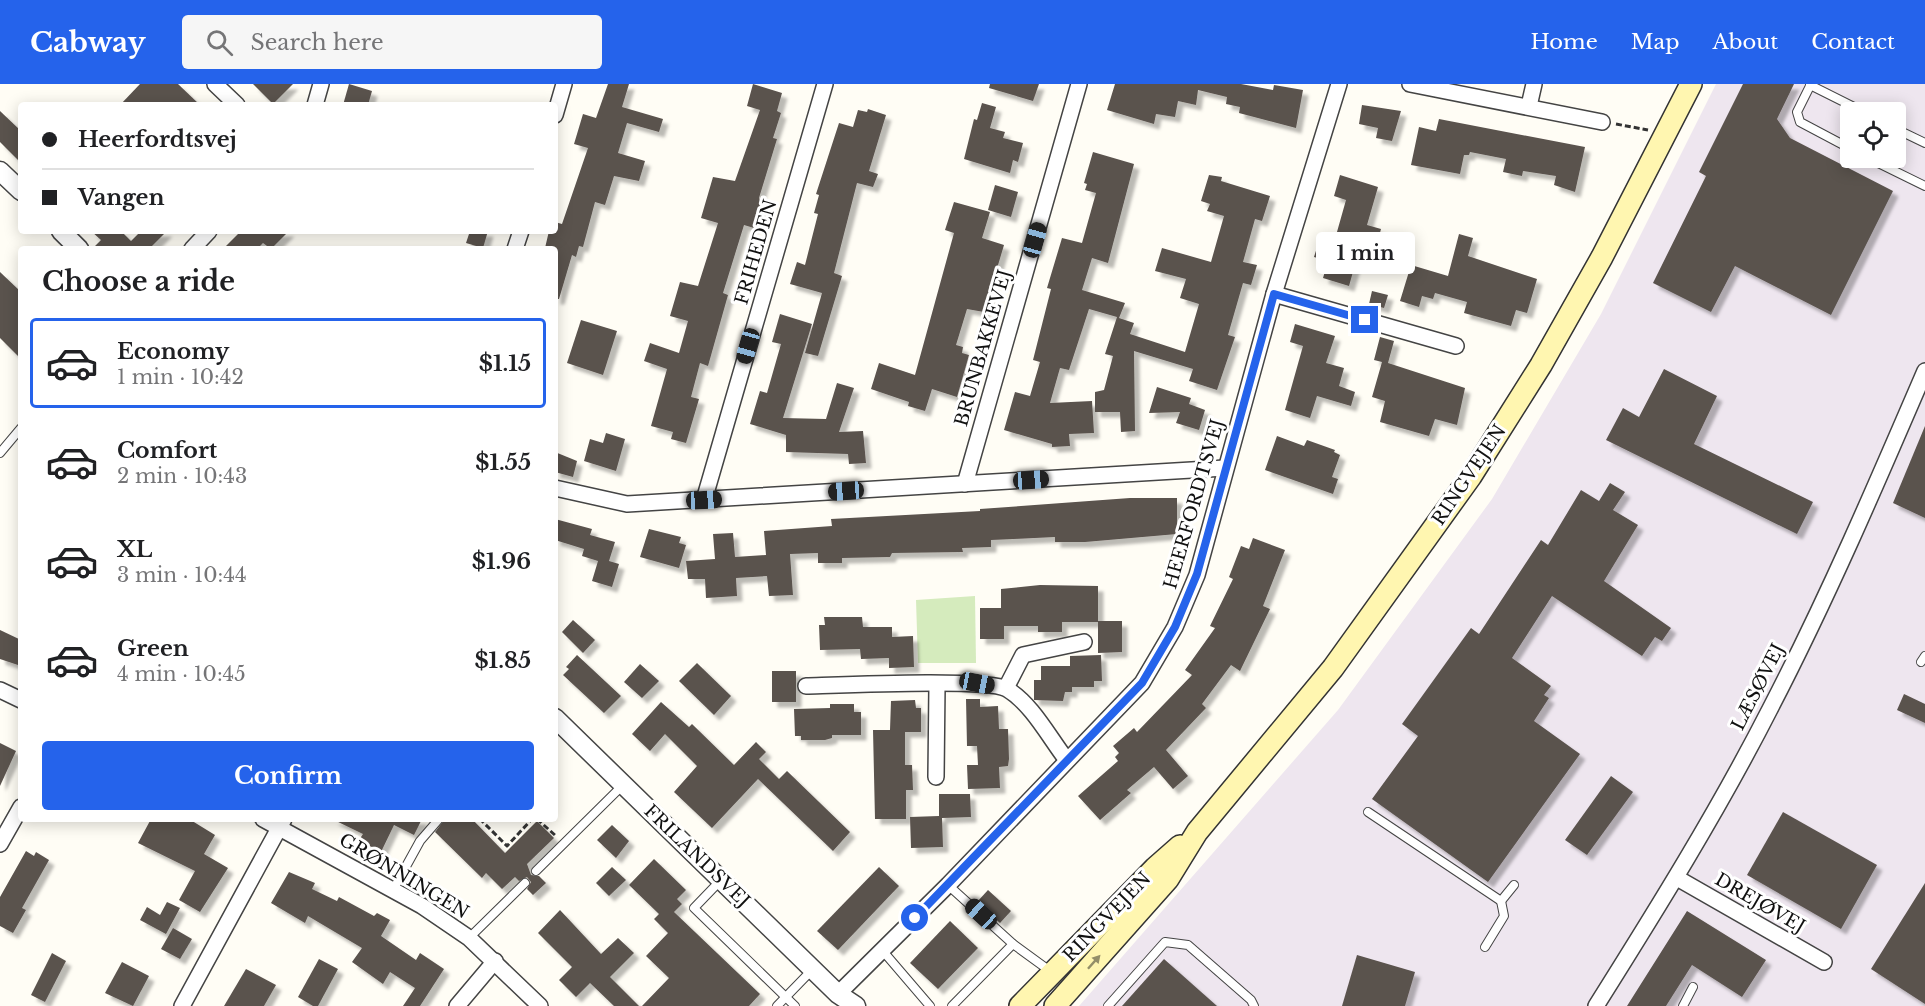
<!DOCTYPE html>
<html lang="en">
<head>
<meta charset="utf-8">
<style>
  :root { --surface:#fff; --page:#f6f6f6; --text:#202124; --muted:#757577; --line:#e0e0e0; --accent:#2563eb }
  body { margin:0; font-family:"Libre Baskerville",serif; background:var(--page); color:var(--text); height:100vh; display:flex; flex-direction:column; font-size:22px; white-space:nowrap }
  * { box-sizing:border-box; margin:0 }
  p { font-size:20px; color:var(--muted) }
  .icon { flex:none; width:33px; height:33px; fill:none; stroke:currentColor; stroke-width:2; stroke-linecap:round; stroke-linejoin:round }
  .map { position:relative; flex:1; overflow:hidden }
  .panel { position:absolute; left:18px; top:162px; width:540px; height:576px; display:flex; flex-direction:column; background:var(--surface); border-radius:6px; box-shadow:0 3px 15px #0003 }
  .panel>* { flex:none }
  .top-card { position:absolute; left:18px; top:18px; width:540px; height:132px; border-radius:6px; box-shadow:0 3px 15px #0003; display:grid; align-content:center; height:132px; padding:0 24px; background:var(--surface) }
  .tools { position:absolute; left:1840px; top:18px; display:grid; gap:12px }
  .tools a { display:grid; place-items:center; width:66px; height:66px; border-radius:6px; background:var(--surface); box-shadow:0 3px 15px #0003; font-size:30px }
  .end { position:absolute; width:27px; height:27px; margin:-14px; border:8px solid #2563eb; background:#fff; box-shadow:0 0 0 3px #fff }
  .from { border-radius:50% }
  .bubble { position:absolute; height:42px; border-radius:6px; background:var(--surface); box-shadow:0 3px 15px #0003; font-size:20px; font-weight:700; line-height:42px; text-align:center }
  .car { position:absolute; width:18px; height:36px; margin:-18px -9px; border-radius:8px; box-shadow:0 0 4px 2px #0007; background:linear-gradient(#222 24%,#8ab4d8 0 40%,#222 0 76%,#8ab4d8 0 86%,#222 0) }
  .top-card b { display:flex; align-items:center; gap:21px; height:57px; font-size:22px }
  .top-card b+b { border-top:2px solid var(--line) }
  .top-card i { width:15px; height:15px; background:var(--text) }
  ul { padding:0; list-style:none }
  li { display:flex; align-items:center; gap:18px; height:90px; margin:0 12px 9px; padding:0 12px; border:3px solid transparent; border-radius:6px }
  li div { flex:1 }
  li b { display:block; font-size:22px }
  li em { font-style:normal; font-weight:700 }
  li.selected { border-color:var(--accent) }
  li>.icon { width:54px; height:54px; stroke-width:1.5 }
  h2 { padding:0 24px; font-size:27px; line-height:72px }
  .primary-button { display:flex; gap:12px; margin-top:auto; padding:12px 24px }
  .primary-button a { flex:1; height:69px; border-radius:6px; background:var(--accent); color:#fff; font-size:24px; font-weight:700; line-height:69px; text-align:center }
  header { display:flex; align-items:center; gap:36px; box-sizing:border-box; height:84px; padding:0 30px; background:var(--accent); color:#fff }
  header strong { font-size:28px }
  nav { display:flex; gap:33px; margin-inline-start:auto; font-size:21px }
  .search { width:420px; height:54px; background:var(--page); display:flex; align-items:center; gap:15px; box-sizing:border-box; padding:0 21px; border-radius:6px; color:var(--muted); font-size:22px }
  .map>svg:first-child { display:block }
  .industrial { fill:#eee6ef; fill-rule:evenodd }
  .green { fill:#d5ebbd }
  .building { fill:#5a524d; filter:url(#shadow) }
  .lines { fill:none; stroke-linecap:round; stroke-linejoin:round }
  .service-casing { stroke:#444; stroke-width:10 }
  .minor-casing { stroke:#444; stroke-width:18 }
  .tertiary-casing { stroke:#444; stroke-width:21 }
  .secondary-casing { stroke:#333; stroke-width:24 }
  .path { stroke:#333; stroke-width:3; stroke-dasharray:6 3; stroke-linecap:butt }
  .service { stroke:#fff; stroke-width:8 }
  .minor { stroke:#fff; stroke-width:15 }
  .tertiary { stroke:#fff; stroke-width:18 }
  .secondary { stroke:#fff6b0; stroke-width:21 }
  .oneway { fill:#948f68 }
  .route { stroke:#2563eb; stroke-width:8 }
  .labels { text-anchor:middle; stroke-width:6; stroke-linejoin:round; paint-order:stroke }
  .street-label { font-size:18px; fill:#111; stroke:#fff }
</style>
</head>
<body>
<header>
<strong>Cabway</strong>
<div class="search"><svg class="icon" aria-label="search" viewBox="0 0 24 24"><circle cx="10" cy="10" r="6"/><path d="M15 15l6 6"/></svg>Search here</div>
<nav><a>Home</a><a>Map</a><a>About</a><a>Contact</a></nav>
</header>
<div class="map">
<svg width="1925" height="922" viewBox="0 0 1925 922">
  <defs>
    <filter id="shadow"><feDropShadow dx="5.5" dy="5.5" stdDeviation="1.5" flood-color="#0004"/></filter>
  </defs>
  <rect width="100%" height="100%" fill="#fffdf5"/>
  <path class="industrial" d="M1716,0h209v922h-846l259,-296 154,-211 109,-185zM1851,28h45v46h-45z"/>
  <path class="green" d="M975,512l1,67h-58l-2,-63z"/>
  <g class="building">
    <path d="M140,0h38l22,21h-80z"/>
    <path d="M253,0h40l-20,20z"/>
    <path d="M349,0l23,7 -4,14h-25z"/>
    <path d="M608,0h21l-7,23 41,12 -4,13 -32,-9 -9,30 27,8 -6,20 -25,-5 -9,29 -10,-3 -12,45 -4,-1 -3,11 -4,-2 -13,44h-4v-50l-10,-1 4,-17h6v-9l7,2 26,-76 -14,-4 9,-30 13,4z"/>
    <path d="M753,0l29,9 -5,18 4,2 -8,25 4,1 -18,59 2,6 -7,24 -10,-3 -21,68 5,2 -20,71 -8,-3 -9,34 8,2 -13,44 -15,-4 2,-7 -22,-6 16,-57 -23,-8 6,-18 29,10 9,-32 -18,-5 10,-34 18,4 20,-63 -17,-5 12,-41 22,4 25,-71 -13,-4z"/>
    <path d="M990,0h49l-6,17 -44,-13z"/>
    <path d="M1115,0h126l32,6 1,-5 29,5 -7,38 -57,-15 1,-6 -14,-3 1,-7 -29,-7 -2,15 -18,-4 -3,16 -19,-3 -2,10 -47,-14z"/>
    <path d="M1743,0h51l-17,35 13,19 103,53 -62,124 -96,-49 -24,46 -58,-29 53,-107 -7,-4z"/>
    <path d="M982,19l14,4 -6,21 15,4 -2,6 20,5 -5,19 -5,-2 -3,13 -46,-14 10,-40 3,1z"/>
    <path d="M1362,21l39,6 -9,30 -16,-3 2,-10 -19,-4z"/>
    <path d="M868,25l18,6 -17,56 9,3 -5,13 -16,-4 -23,90 8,3 -24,80 -13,-3 17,-60 -32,-9 7,-22 8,3 13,-51 -4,-1 5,-18 -3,-1 23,-71 14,4 5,-17 9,2z"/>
    <path d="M0,27l21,20v32l-21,-21z"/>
    <path d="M1439,35l146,28 -10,45 -21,-7 2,-9 -33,-5 -1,5 -19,-4 3,-13 -36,-7 -1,3h-5l-4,19 -49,-9 8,-38 17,4z"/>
    <path d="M1093,68l41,12 -26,99 -16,-5 -10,32 43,13 -6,15 15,5 -4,11 55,18 14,-48 -19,-6 6,-19 -31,-8 7,-23 49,14 13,-46 -17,-5 3,-7 -9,-3 8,-26 13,2 -1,4 49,15 -8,25 -7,-2 -12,43 14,3 -6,20 -8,-2 -15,52 7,2 -18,53 -28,-9 4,-12 -59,-18 1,80 -14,1 -1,-20h-25v-20l9,-2 9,-34 -8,-2 12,-37 -28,-8 -20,61 -9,-2 -10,35 42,-2 2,32 -25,1 1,12 -18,1v-3l-48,-14 11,-38 15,4 10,-34 -7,-2 18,-71 -4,-1 15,-50 20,5 14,-50 -11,-3 2,-6 -3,-1z"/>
    <path d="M1340,91l38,12 -11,38 14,4 -4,15 -15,-4 -13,46 -26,-8 5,-17 -14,-4 7,-22 14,4 11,-39 -12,-4z"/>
    <path d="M995,101l23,7 -7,25 -23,-7z"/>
    <path d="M954,118l36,10 -8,26 22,7 -20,67 -17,-3 -11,36 7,2 -1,6 7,2 -12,42 -25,-8 -7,22 -17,-5 1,-4 -38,-13 8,-26 36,12 39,-142 -9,-3z"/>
    <path d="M91,147h30l10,10 10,-10h26l-18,18h-57l9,-9z"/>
    <path d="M241,147h48l-18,18 -8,-6 -6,6h-34z"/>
    <path d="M470,147h18l-5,17 -17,-5z"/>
    <path d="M1459,150l14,4 -5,18 69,23 -10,34 -11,-3 -5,16 -47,-13 3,-11 -32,-9 -2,6 -11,-3 -3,11 -19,-6 11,-36 37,11z"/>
    <path d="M0,188l21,20v67l-21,-21z"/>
    <path d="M1372,207l16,4 -4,13 -15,-4z"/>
    <path d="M780,230l32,10 -29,94 43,1 11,-36 17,5 -15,44 24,-1 3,32 -17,1 -1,-10 -62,-2v-17l-36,-11 10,-33 7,2 14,-49 -9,-2z"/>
    <path d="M581,236l36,11 -14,44 -36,-12z"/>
    <path d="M1295,240l40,12 -9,27 18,5 -5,18 16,6 -4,14 -34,-10 -7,22 -25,-8 18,-64 -13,-4z"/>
    <path d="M1380,253l14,4 -6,22 77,25 -8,37 -22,-6 -6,17 -49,-14 5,-21 -13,-4 10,-35 -8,-2z"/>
    <path d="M1664,285l53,27 -23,48 119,58 -16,32 -191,-94 17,-32 16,9z"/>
    <path d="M1157,303l34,11 -2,6 16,6 -6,20 -23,-7 4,-11 -31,1z"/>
    <path d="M1925,342v92l-32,-15z"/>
    <path d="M606,349l19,6 -9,32 -32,-10 6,-22 13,4z"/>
    <path d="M1277,352l27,10 3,-6 28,10 -1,2 6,3 -8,22 6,2 -5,15 -68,-24z"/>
    <path d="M555,368l22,9 -4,16 -18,-5z"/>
    <path d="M1610,399l15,9 -12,18 25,15 -34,56 67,47 -9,13 -7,-4 -13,19 -90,-60 -40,62 39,28 -7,9 5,3 -15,23 46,33 -92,128 -116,-83 46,-63 -16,-12 69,-96 8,6 62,-94 7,5 33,-55 18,11z"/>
    <path d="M1130,414h47v36l-92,8h-30v-5l-64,3v7l-29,1 1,4 -71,1 -2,4 -48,1v5h-24v-10l-28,1 3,41 -24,1 -2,-20 -31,2 1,18 -31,2 -1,-19h-17l-2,-18 29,-2 -2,-25 20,-1 2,24 31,-2 -2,-24 68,-5 -1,-7 149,-8v-2z"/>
    <path d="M555,435l37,10 -2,6 25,7 -6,19 10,3 -7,23 -20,-6 6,-20 -16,-5 2,-7 -29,-9z"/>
    <path d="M649,445l32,8 -2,6 7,2 -7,23 -39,-11z"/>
    <path d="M1253,454l32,12 -22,56 7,3 -30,62 -9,-6 -29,39 4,4 -40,42 22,26 -15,13 -19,-22 -27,23 4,3 -31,27 -22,-24 40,-35 -3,-4 4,-4 -6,-7 21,-18 3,4 55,-57 -7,-5 30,-42 -5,-2 23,-47 -4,-2 12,-31 8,3z"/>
    <path d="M1040,501l58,1v35h24v31l-24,1v-31h-36v10h-24v-6h-34v13h-24v-31h21v-19z"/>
    <path d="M824,533h38l1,10h29v10l21,-1 1,31 -25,1v-10l-28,1 -1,-10 -40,1 -1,-25h6z"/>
    <path d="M573,536l22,20 -12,13 -21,-21z"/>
    <path d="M0,546l21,10v26l-21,-7z"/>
    <path d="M577,571l44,41 -17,17 -41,-38 6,-6 -3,-2z"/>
    <path d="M1101,571l1,26h-8v6h-22v5h-7l-2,9 -29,-1v-20h7v-14h29v-10z"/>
    <path d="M697,579l34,33 -17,19 -35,-34z"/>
    <path d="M640,580l19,17 -17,17 -18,-16z"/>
    <rect x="772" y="587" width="24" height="31"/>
    <path d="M1904,610l21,10v19l-28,-13z"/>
    <path d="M966,615h14v8l18,-1 1,23h9l1,30 -1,7 -9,1 1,21 -32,1 -1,-24h11l-1,-19h-10z"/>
    <path d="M915,616l1,8h5v24h-16v33h7l1,25h-7v29h-31l-2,-89h17l1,-29z"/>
    <path d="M661,618l28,25 3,-3 42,41 22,-23 10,10 -7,7 20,20 8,-8 63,61 -17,19 -75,-72 -46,49 -38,-36 23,-26 -32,-32 -15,17 -18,-17z"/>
    <path d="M830,620h24v8h7v23h-29v3l-7,2h-24v-4h-6l-1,-27 36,-1z"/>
    <path d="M0,659l16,8 -16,35z"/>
    <path d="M1611,692l22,16 -46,63 -22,-15z"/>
    <path d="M939,710h31l1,23 -29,1 1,29 -32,1 -1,-31 29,-1z"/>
    <path d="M1783,728l94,53 -36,64 -94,-54z"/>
    <path d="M151,735h38l26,16 -11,19 24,14 -28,44 -21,-12 16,-29 -57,-28z"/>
    <path d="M332,735h90l-8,16 -20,-10 -13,27 -22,-12 4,-6z"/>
    <path d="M445,735h27l33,34 32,-32 17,17 -27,26 4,11 8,1 7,7 -13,12 -6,-6 4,-7 -4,-5 -8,4 -4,-4 -13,12 -16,-16 -4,5 -47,-46z"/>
    <path d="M612,741l17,16 -13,17 -19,-18z"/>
    <path d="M26,767l8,5 2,-4 13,8 -27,48 4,2 -13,23 -13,-7v-29z"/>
    <path d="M654,775l32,31 -9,9 5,5 -8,8 86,82 -11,12h-107l27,-28 -23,-22 22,-23 -14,-14 5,-5 -30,-29z"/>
    <path d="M612,783l14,13 -17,16 -13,-13z"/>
    <path d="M879,783l20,19 -61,64 -21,-19z"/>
    <path d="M289,788l26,11 -3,6 25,12 2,-4 35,19 3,-3 13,7 -9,16 35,24 4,-7 24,16 -24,37h-17l12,-18 -25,-16 -7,12 -31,-22 10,-14 -54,-32 -3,7 -34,-20z"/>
    <path d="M1925,799v121l-54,-35z"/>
    <path d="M988,806l23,21 -11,12 -23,-21z"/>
    <path d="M167,818l13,6 -14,26 -26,-14 7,-13 13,8z"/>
    <path d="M560,826l41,44 17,-16 16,15 -24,24 29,29h-25l-24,-23 -14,14 -17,-17 13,-13 -34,-34z"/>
    <path d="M1687,827l79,49 -24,37 -50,-32 -26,41h-39z"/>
    <path d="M950,837l28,27 -40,41 -28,-26z"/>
    <path d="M173,844l19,11 -12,20 -19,-10z"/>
    <path d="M52,869l14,8 -21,41 -14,-7z"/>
    <path d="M1357,871l58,17 -10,34h-63z"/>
    <path d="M319,875l19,10 -20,37h-5l-15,-9z"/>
    <path d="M1164,875l53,47h-95z"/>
    <path d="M122,878l27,14 -16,30 -28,-13z"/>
    <path d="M246,885l30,16 -12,21h-40z"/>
  </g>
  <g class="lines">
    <g class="service-casing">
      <g id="service">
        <path d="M1811,0l-14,28 3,10 51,27"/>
        <path d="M1810,1l54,27"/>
        <path d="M1896,45l29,14"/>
        <path d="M1868,74l57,28"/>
        <path d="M0,369l21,-25"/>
        <path d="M1921,578l4,-6"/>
        <path d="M1368,728l133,89 13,-16"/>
        <path d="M536,787l87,-86"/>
        <path d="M721,796l-27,28 101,98"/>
        <path d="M948,801l65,59 37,27"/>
        <path d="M393,806l27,-49 19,-22"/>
        <path d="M469,854l56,-55"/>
        <path d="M1485,863l19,-31 -3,-15"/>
        <path d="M882,866l48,56"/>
        <path d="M777,922l35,-36"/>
        <path d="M952,922l61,-62"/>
        <path d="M1108,922l57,-64 23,3 63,55 3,6"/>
        <path d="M1683,922l10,-19"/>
      </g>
    </g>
    <g class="minor-casing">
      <g id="minor">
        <path d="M215,0l22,21"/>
        <path d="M1410,0l192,38"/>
        <path d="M315,21l6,-21"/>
        <path d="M1529,22l5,-22"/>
        <path d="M555,31l9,-31"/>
        <path d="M192,165l17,-18"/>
        <path d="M515,165l6,-18"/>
        <path d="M1274,210l182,52"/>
        <path d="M965,400l114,-400"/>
        <path d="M555,404l72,16 598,-36"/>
        <path d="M704,416l121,-416"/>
        <path d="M806,602c33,-1 182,-8 201,3 25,15 42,48 59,70"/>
        <path d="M1006,604l17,-33 61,-13"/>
        <path d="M0,606l21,10"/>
        <path d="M936,693l1,-92"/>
        <path d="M263,735l159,87 47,32 71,68"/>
        <path d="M0,760l21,-37"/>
        <path d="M1677,794l147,84"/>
        <path d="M838,910l110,-109 194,-202 33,-56 22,-52 77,-281 65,-210"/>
        <path d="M182,922l102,-187"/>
        <path d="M457,922l38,-45"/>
        <path d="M1596,922c61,-97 122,-195 174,-297 57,-110 106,-224 155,-338"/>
      </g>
    </g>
    <g class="tertiary-casing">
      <g id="tertiary">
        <path d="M0,87l21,20"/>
        <path d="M61,147l18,18"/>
        <path d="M555,634l283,276 18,12"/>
      </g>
    </g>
    <g class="secondary-casing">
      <g id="secondary">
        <path d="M1020,922l135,-138 25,-22"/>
        <path d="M1055,922l113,-127 29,-47 136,-164 138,-192 70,-111 61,-108 89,-173"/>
      </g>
    </g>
    <g class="path">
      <path d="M1616,40l32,6"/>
      <path d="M485,735l-3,2 25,25 25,-27"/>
      <path d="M537,735l19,17"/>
    </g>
    <use href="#service" class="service"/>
    <use href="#minor" class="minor"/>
    <use href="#tertiary" class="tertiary"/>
    <use href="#secondary" class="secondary"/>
  </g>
  <defs><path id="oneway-solid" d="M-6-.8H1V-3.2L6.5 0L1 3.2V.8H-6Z" transform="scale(1.5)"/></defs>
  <use class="oneway" href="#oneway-solid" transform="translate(1094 878) rotate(-48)"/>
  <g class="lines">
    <path class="route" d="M915,834l227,-235 33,-56 22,-53 77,-280 91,26"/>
  </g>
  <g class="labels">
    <g class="street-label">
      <text transform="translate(756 168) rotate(-74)" y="6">FRIHEDEN</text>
      <text transform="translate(983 264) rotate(-74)" y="6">BRUNBAKKEVEJ</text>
      <text transform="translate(1469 391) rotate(-56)" y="6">RINGVEJEN</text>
      <text transform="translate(1194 420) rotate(-74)" y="6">HEERFORDTSVEJ</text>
      <text transform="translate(1758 603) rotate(-63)" y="6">LÆSØVEJ</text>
      <text transform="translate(697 772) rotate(44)" y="6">FRILANDSVEJ</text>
      <text transform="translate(404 792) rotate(31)" y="6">GRØNNINGEN</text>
      <text transform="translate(1760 819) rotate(30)" y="6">DREJØVEJ</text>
      <text transform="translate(1107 833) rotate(-46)" y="6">RINGVEJEN</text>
    </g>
  </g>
</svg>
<div class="tools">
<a><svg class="icon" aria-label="locate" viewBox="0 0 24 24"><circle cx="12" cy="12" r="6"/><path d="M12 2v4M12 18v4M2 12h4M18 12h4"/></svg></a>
</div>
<i class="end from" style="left:915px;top:834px"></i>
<i class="end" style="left:1365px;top:236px"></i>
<div class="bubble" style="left:1316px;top:148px;width:99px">1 min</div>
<i class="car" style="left:1035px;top:156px;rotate:16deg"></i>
<i class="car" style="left:748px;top:262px;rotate:196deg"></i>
<i class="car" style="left:1031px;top:396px;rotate:86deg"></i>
<i class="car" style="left:846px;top:407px;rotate:266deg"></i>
<i class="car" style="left:704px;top:416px;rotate:87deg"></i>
<i class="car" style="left:977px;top:599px;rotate:101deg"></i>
<i class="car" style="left:981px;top:830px;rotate:312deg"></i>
<div class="top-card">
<b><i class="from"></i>Heerfordtsvej</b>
<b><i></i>Vangen</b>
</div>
<section class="panel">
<h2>Choose a ride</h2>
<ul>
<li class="selected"><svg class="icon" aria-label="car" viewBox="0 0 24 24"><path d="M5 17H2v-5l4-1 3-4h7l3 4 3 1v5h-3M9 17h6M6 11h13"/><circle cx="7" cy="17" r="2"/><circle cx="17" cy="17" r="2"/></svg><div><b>Economy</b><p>1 min · 10:42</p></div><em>$1.15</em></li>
<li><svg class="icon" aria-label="car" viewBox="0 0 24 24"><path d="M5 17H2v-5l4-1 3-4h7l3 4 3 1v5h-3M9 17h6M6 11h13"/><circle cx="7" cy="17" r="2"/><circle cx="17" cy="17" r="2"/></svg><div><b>Comfort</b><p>2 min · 10:43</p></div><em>$1.55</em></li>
<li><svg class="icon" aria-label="car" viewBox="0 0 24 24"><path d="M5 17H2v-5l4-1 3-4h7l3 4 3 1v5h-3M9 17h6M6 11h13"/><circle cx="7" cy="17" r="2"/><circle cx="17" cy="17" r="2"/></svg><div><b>XL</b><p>3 min · 10:44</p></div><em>$1.96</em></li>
<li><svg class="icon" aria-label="car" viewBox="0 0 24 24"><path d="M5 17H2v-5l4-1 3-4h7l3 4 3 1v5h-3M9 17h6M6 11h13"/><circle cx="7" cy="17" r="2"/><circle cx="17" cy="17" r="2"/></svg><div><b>Green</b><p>4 min · 10:45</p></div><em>$1.85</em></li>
</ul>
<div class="primary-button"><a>Confirm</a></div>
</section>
</div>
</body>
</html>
